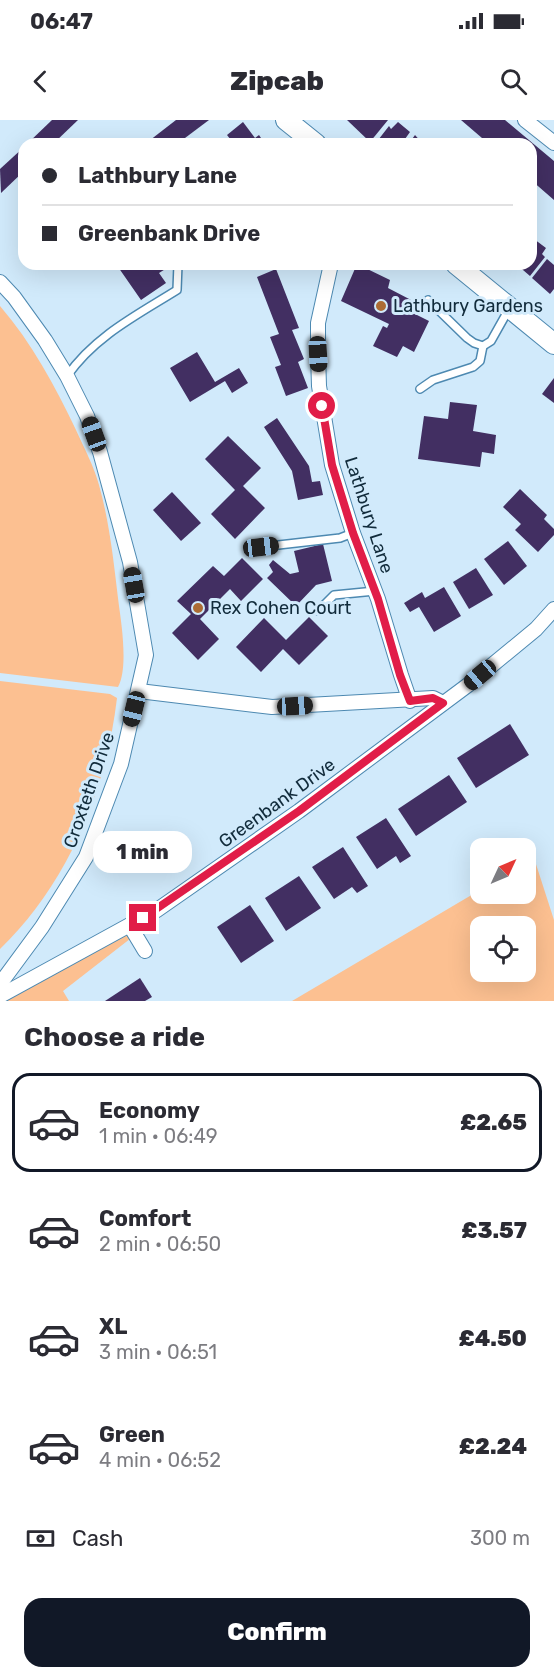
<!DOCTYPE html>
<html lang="en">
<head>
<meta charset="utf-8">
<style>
  :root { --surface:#fff; --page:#f7f7f7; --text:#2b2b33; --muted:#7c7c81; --line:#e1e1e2; --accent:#111827 }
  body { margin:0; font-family:Rubik,sans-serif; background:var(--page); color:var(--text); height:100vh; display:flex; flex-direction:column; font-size:22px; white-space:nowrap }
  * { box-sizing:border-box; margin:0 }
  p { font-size:20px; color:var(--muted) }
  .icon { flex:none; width:33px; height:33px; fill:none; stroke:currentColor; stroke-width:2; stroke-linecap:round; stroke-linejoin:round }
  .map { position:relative; height:881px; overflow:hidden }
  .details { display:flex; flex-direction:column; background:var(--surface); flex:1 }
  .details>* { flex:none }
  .hud { position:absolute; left:18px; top:18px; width:519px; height:132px; border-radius:18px; box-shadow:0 6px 24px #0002; display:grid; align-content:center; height:132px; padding:0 24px; background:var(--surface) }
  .needle { width:39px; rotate:46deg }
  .buttons { position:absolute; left:470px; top:718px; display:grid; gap:12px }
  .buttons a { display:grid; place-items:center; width:66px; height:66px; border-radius:12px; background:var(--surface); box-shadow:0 6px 24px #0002; font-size:30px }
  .end { position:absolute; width:27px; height:27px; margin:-14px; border:8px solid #e11d48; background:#fff; box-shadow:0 0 0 3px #fff }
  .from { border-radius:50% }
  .bubble { position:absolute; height:42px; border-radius:18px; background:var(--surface); box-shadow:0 6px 24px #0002; font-size:20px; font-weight:800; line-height:42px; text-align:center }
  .car { position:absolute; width:18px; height:36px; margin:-18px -9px; border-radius:8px; box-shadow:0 0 4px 2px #0007; background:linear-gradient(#222 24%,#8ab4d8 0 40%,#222 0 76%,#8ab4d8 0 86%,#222 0) }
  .hud b { display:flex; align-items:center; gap:21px; height:57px; font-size:22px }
  .hud b+b { border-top:2px solid var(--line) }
  .hud i { width:15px; height:15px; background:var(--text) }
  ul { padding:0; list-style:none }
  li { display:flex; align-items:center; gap:18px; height:99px; margin:0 12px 9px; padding:0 12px; border:3px solid transparent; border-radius:18px }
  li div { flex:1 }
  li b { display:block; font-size:22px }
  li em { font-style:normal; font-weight:800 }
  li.on { border-color:var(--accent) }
  li>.icon { width:54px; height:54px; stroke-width:1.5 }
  h2 { padding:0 24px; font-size:27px; line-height:72px }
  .pay { display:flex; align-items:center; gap:15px; height:66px; padding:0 24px; font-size:22px }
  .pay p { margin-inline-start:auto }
  .button { display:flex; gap:12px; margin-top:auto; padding:12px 24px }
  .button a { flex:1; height:69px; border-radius:18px; background:var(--accent); color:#fff; font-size:24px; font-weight:800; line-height:69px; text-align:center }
  .status { display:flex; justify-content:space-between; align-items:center; height:42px; padding:0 30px; background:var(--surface); direction:ltr }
  .status svg { height:16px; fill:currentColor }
  header { display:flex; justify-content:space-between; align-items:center; height:78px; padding:0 24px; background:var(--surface); font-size:27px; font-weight:800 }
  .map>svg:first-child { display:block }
  .green { fill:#fcc091; fill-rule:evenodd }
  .building { fill:#422f62 }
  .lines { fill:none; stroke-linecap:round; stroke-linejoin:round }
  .service-casing { stroke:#4d89b1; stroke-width:10 }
  .minor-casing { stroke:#4d89b1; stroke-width:16 }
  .secondary-casing { stroke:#4d89b1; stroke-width:22 }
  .service { stroke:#fff; stroke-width:7 }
  .minor { stroke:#fff; stroke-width:14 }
  .secondary { stroke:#fff; stroke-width:20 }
  .route { stroke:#e11d48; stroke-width:8 }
  .poi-dot { fill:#ac6c34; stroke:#d1eafb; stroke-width:2 }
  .labels { text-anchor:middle; stroke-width:6; stroke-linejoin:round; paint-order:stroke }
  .poi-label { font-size:18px; fill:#112b3b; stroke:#d1eafb; text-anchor:start }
  .street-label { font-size:18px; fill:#112b3b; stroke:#d1eafb }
</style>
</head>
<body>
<div class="status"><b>06:47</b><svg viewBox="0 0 49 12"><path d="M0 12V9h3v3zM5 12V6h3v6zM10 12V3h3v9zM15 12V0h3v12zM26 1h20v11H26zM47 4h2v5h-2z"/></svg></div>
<header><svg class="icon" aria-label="back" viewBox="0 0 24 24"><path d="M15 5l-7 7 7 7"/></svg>Zipcab<svg class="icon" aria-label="search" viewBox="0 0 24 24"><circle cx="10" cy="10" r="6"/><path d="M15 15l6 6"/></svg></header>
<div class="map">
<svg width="554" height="881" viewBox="0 0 554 881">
  <rect width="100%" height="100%" fill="#d1eafb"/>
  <g class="green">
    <path d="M0,186c32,37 55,80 76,124 8,18 18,36 23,55 11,39 15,80 20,121 3,21 9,63 -1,81l-118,-14z"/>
    <path d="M0,561l110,13 7,4c-11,93 -49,185 -117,251z"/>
    <path d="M534,738l20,62v81h-262l188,-111v4h45v-31zM480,807h45v45h-45z"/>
    <path d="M130,806l5,9 -72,56 6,10h-69z"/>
  </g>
  <g class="building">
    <path d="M52,0h26l-25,24h-26z"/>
    <path d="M176,0h33l-32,24h-32z"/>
    <path d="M347,0h41l-18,22z"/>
    <path d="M461,0h44l49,41v39l-23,-20v-36h-42z"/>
    <path d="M243,2l12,16 4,-3 6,9h-31l-7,-9z"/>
    <path d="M398,2l12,10 -5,7 5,3 5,-7 8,9h-48l14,-18 2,3z"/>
    <path d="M24,27v24l-23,22 -1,-24z"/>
    <path d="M534,119l12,9 -4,6 3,3 -15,19 -14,-12h15v-21z"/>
    <path d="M547,139l7,6v24l-4,5 -18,-16z"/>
    <path d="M116,144h48l3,4 -8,5 7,10 -25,17z"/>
    <path d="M357,144l33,16 -2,8 25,13 -4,10 20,10 -15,31 -11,-6 -6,11 -24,-11 10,-20 4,2 2,-4 -48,-23z"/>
    <path d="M276,149l23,59 -7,2 12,29 -6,3 10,26 -22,8 -11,-29 6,-2 -11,-28 9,-3 -22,-57z"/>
    <path d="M197,232l18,30 24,-14 9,15 -16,10 -7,-12 -35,21 -20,-34z"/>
    <path d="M554,258v25l-12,-9z"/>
    <path d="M450,282l27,3 -4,26 23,4 -2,19 -12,-2 -2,15 -62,-8 6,-43 24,3z"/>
    <path d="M277,298l32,48 3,16 8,-1 3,14 -25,5 -6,-29 -28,-44z"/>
    <path d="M228,316l33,32 -18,18 22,22 -30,31 -24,-25 24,-24 -30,-31z"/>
    <path d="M520,369l27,26 -3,4 10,10v6l-16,17 -23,-22 6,-6 -18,-17z"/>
    <path d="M172,372l29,31 -20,18 -28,-31z"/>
    <path d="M508,421l19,25 -23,19 -20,-26z"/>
    <path d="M323,424l9,37 -16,4 -20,21 -29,-28 6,-6 -4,-7 4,-5 17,14 9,-2 -5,-21z"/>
    <path d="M242,438l21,21 -22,22 -11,-12 -30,30 19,20 -21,21 -26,-27 19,-19 -14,-13 36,-35 11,10z"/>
    <path d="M476,448l17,27 -24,14 -16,-27z"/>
    <path d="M444,467l17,29 -27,16 -15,-25 -9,5 -6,-9 18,-11 3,6z"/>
    <path d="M309,497l19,19 -29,29 -16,-16 -22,23 -25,-25 28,-29 22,22z"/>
    <path d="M510,604l19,31 -53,33 -19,-30z"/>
    <path d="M449,655l18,27 -51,34 -18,-27z"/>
    <path d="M386,698l25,38 -11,7 -4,-7 -19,13 -21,-32z"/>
    <path d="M343,727l25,39 -11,7 -5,-6 -18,12 -22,-32z"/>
    <path d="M299,756l22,32 -35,23 -21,-33z"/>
    <path d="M250,785l24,36 -33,22 -24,-36z"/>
    <path d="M140,858l12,19 -7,4h-40z"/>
  </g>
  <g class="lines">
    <g class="service-casing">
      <g id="service">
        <path d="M428,180l39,38 7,5 9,3 8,-5 18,-32"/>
        <path d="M67,256c28,-40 70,-61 110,-86l1,-26"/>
        <path d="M420,269l13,-9 40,-13 7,-6 3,-15"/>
        <path d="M261,427l79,-9 13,-5"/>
        <path d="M318,491l16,-16 41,-4"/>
      </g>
    </g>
    <g class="minor-casing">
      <g id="minor">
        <path d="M525,0l29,23"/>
        <path d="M331,144l-13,59v31l1,32 13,79 21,68 25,66 23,76 9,26"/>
        <path d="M0,162l14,15 31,43 22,36 20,40 13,36 30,110 16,93 -25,109 -35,93 -44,70 -42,57"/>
        <path d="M139,571l133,16 161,-9 10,5"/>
        <path d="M130,806l15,25"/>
        <path d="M0,876l157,-86 142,-99 169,-126 68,-56 18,-20"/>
      </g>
    </g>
    <g class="secondary-casing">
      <g id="secondary">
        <path d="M286,0l30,24"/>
        <path d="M456,144l98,80"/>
      </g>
    </g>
    <use href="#service" class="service"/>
    <use href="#minor" class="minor"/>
    <use href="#secondary" class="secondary"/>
  </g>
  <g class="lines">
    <path class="route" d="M143,798l156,-107 144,-108 -10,-5 -23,3 -10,-26 -22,-76 -25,-66 -21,-68 -10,-59"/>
  </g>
  <g class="poi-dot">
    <circle cx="381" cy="186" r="6"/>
    <circle cx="198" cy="488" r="6"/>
  </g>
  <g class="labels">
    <g class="poi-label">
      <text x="393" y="192">Lathbury Gardens</text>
      <text x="210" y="494">Rex Cohen Court</text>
    </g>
    <g class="street-label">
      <text transform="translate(369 395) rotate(72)" y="6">Lathbury Lane</text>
      <text transform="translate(89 670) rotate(-71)" y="6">Croxteth Drive</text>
      <text transform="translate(277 683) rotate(-36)" y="6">Greenbank Drive</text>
    </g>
  </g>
</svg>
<div class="buttons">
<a><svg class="needle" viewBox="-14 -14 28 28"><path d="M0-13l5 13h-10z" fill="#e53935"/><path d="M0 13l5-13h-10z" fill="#7c7c81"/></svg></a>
<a><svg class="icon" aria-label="locate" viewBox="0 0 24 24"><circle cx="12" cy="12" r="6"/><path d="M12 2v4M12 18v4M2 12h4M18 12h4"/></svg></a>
</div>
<i class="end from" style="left:322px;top:286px"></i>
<i class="end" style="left:143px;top:798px"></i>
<div class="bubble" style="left:93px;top:711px;width:99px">1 min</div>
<i class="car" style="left:318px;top:234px;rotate:177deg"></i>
<i class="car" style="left:94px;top:314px;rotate:340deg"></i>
<i class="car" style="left:261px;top:427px;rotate:83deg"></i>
<i class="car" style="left:134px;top:465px;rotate:350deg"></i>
<i class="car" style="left:480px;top:555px;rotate:230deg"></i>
<i class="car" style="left:295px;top:586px;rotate:87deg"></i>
<i class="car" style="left:134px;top:589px;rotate:194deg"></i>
<div class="hud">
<b><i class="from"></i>Lathbury Lane</b>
<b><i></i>Greenbank Drive</b>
</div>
</div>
<section class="details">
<h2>Choose a ride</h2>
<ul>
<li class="on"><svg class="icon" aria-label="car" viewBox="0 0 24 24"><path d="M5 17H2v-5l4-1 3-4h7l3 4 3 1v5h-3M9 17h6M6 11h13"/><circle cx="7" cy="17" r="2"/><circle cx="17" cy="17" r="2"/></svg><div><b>Economy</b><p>1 min · 06:49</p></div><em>£2.65</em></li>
<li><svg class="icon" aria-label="car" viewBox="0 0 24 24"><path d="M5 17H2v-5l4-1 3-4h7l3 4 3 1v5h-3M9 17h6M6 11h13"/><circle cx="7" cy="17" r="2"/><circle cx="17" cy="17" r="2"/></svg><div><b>Comfort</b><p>2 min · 06:50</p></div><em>£3.57</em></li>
<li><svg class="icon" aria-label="car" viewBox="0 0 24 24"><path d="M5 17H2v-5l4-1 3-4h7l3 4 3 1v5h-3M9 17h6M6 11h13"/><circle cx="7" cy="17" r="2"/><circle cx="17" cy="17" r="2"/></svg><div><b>XL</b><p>3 min · 06:51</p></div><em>£4.50</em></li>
<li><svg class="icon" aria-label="car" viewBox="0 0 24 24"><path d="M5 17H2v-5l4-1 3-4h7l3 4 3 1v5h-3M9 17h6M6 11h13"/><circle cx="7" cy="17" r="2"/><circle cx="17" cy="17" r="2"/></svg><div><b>Green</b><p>4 min · 06:52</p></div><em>£2.24</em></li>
</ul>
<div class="pay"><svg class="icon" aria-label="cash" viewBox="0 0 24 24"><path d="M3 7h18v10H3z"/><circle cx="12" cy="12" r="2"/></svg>Cash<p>300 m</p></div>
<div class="button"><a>Confirm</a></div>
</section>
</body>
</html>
